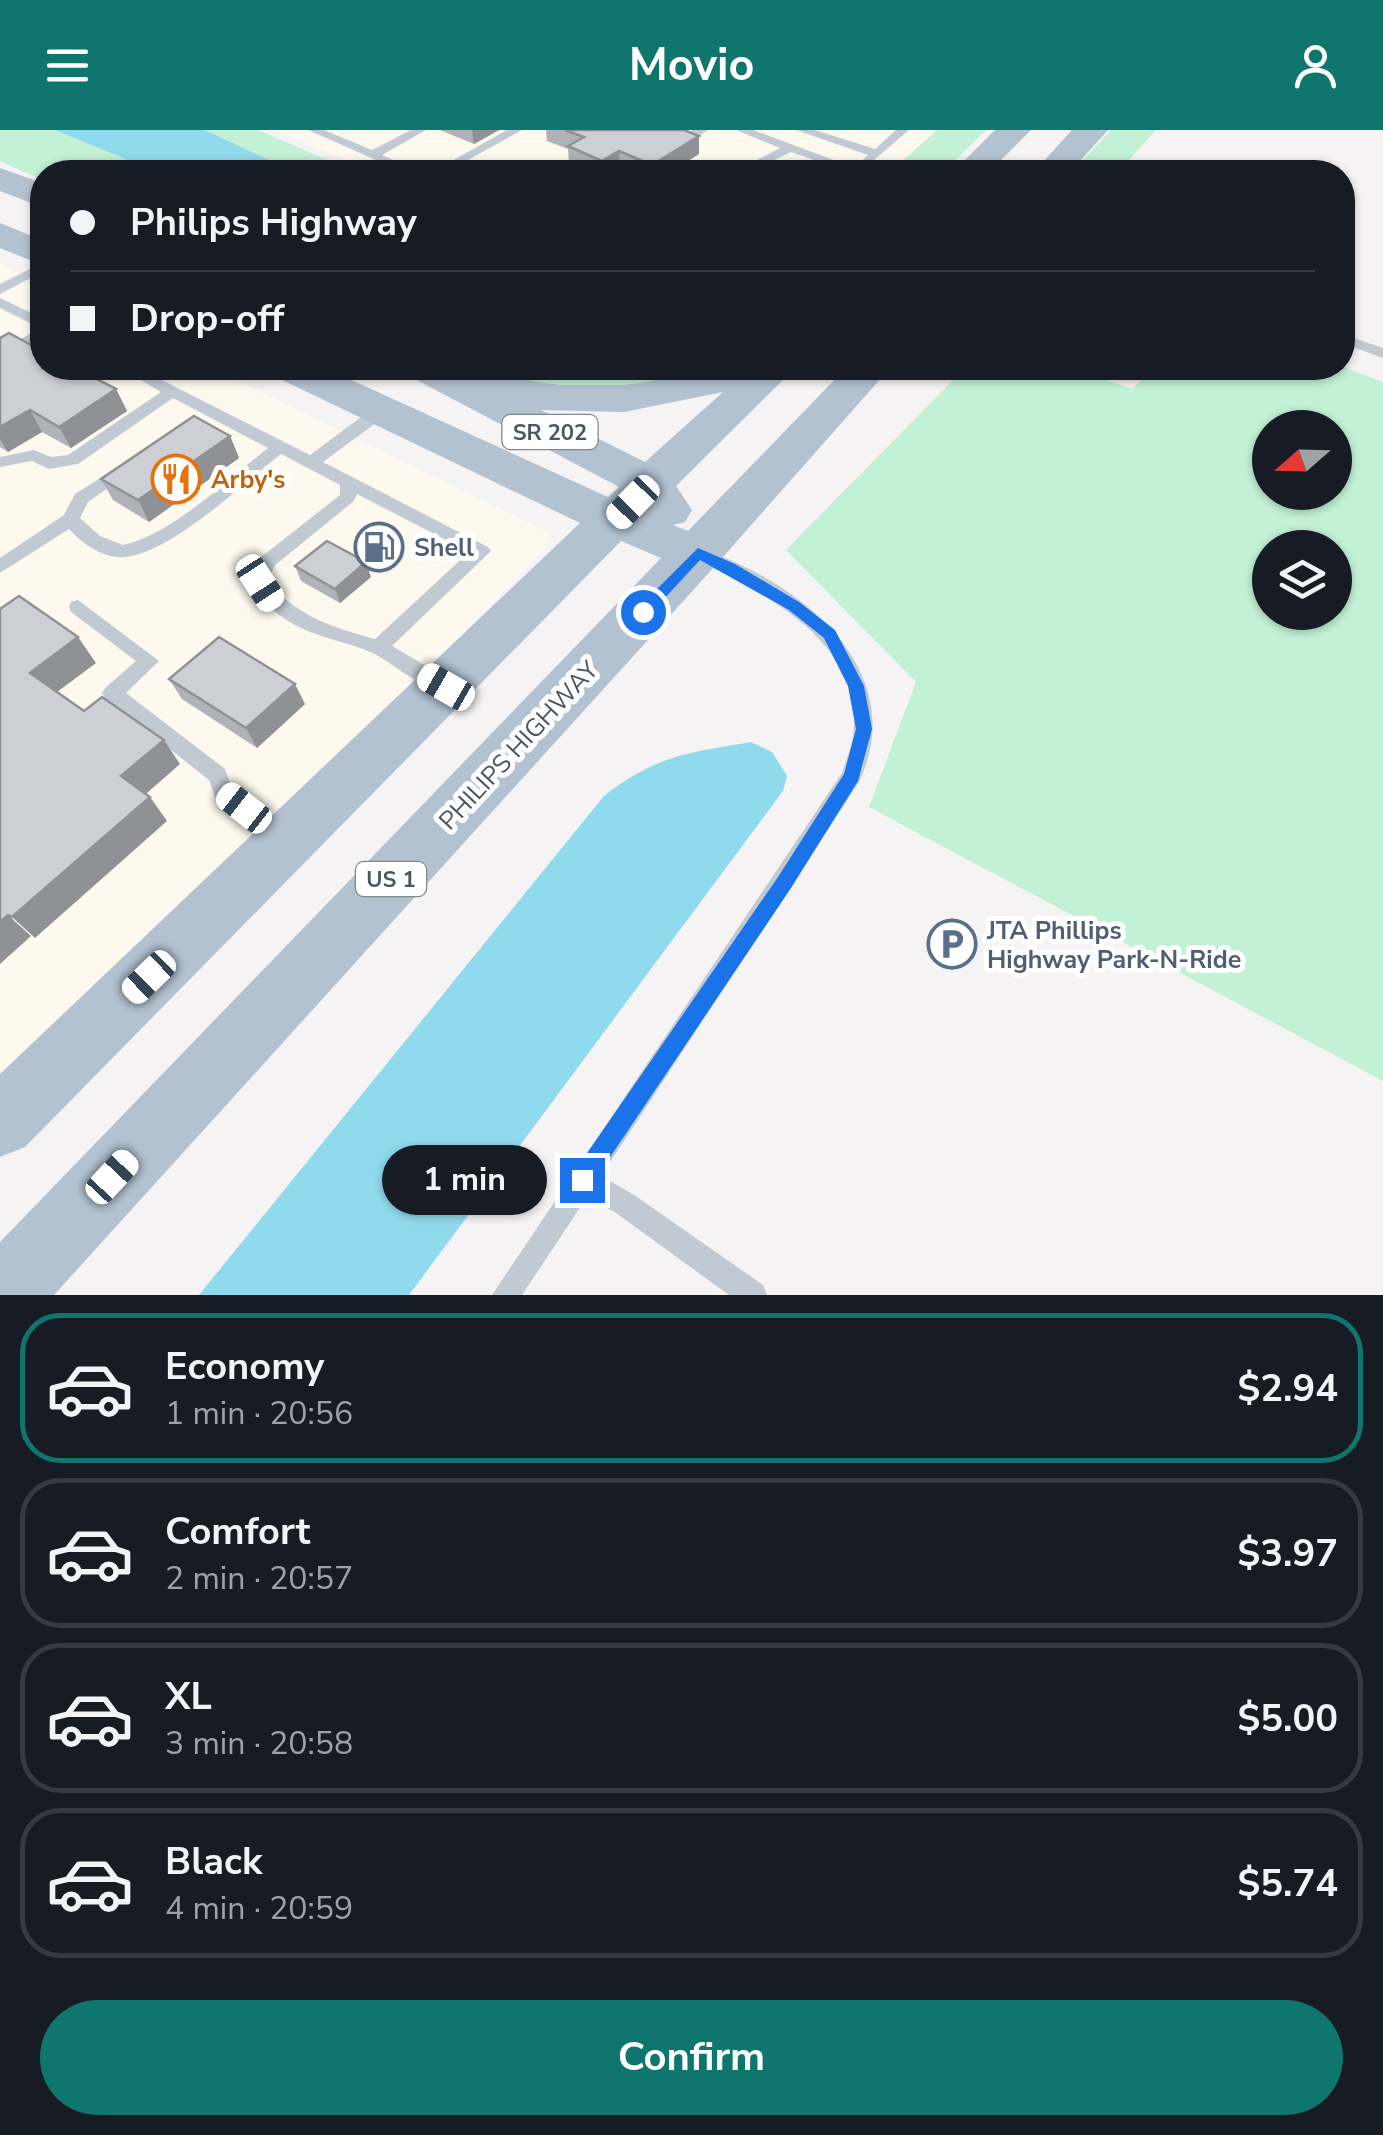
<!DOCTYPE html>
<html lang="en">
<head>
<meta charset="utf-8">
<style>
  :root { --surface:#171b24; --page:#242831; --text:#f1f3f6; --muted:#9ea1a6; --line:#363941; --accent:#0f766e }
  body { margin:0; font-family:"Nunito Sans",sans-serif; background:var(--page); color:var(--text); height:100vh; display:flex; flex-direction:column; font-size:38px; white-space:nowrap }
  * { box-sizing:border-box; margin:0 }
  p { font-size:32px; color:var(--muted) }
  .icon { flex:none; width:55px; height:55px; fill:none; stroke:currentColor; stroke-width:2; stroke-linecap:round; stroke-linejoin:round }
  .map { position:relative; height:1165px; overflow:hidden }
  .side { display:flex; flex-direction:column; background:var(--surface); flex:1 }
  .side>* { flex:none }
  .banner { position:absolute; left:30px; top:30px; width:1325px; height:220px; border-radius:40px; box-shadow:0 2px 8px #0004; display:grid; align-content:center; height:220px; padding:0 40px; background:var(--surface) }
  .needle { width:65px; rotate:250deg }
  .fabs { position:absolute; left:1252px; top:280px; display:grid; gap:20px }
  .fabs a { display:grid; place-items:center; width:100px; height:100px; border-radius:50%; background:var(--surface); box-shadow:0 2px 8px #0004; font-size:50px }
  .end { position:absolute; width:45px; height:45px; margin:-22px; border:12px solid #1a73e8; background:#fff; box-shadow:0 0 0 5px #fff }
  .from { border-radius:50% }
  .bubble { position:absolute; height:70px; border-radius:35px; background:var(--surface); box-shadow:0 2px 8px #0004; font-size:32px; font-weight:700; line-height:70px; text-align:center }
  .car { position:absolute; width:30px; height:60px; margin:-30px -15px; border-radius:12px; box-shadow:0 0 8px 2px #0007; background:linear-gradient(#fff 24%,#345 0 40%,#fff 0 76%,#345 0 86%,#fff 0) }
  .banner b { display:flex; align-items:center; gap:35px; height:95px; font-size:38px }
  .banner b+b { border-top:2px solid var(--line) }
  .banner i { width:25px; height:25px; background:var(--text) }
  ul { padding:18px 0 0; list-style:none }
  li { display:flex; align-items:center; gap:30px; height:150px; margin:0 20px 15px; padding:0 20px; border:5px solid var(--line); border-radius:40px }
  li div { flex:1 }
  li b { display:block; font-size:38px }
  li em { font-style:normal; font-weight:700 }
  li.current { border-color:var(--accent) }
  li>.icon { width:90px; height:90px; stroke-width:1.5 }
  .button { display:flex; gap:20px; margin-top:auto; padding:20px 40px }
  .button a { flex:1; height:115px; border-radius:60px; background:var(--accent); color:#fff; font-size:40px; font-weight:700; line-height:115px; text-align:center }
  header { display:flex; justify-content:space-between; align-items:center; height:130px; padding:0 40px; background:var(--accent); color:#fff; font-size:45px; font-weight:700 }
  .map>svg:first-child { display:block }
  .commercial { fill:#fdf9ef }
  .green { fill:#c3f1d5; fill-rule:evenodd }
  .water { fill:#90daee }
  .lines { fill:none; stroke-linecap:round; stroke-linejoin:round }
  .service { fill:#c1cad2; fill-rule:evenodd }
  .primary { fill:#b3c2d1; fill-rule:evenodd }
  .wall { fill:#b0b2b7 }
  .shaded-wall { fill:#909195 }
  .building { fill:#cdcfd5; stroke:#909195; stroke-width:2.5 }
  .route { fill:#1a73e8 }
  .labels { text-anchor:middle; stroke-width:10; stroke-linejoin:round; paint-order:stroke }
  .shield { fill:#fff; stroke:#808990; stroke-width:2.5 }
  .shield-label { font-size:22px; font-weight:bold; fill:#4a5661 }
  .food-label { font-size:25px; font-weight:bold; fill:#c56008; stroke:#fff; text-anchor:start }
  .service-label { font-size:25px; font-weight:bold; fill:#4e5e75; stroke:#fff; text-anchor:start }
  .street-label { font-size:25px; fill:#4a5661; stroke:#fff }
</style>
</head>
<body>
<header><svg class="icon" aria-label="menu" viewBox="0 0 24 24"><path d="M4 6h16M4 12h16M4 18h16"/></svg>Movio<svg class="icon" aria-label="person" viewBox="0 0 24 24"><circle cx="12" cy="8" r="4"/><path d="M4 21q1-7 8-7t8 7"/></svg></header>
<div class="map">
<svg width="1383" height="1165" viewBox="0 0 1383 1165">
  <rect width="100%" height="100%" fill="#f5f3f3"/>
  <g class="commercial">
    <path d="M275,0h662l-47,42h-517z"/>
    <path d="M0,134l42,21v83h170l338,165 -4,15 -168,174 -378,359z"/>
  </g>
  <g class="green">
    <path d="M0,0h55l102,42h-115v8l-42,-19z"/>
    <path d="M205,0h53l97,42h-61z"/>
    <path d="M937,0h49l-43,42h-53z"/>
    <path d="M1111,0h45l-38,42h-46z"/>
    <path d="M1343,237l40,15v699l-514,-274 47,-125 -130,-132 179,-182h107l61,21 18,-21zM1270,298h65v64h-65zM1270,418h65v64h-65z"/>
    <path d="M468,238h257c-28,12 -66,21 -97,23 -35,3 -130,-8 -160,-23z"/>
  </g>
  <g class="water">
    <path d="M55,0h150l89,42h-137z"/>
    <path d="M751,612l21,10 15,24 -4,15 -374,504h-210l405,-499c53,-41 83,-43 147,-54z"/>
  </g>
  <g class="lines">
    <g class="service">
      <path d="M308,0h16l48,20 39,-20h15l-44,25 37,17h-16z"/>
      <path d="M507,0h15l-76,42h-14z"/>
      <path d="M656,0h17l13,4 7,-4h15l-21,13z"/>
      <path d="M736,0h17l110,41 -14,1 -58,-20 -42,20h-15l46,-24z"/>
      <path d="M796,0h19l60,19 21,-19h13l-42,36 -6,-4 7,-7z"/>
      <path d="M42,133v9l-42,22v-10z"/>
      <path d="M0,168l42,20v20l-42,25v-12l40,-23 -40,-20z"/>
      <path d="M1342,204l41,14v10l-41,-15z"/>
      <path d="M120,238h18l172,87 66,-49h12v8l-65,48 165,85 3,4 -99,95 58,34 3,5 -3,5c-19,6 -57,-26 -75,-36 -28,-13 -60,-16 -87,-33 -15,-9 -27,-22 -37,-38l9,-25 80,-63v-10l-59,-31c-37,29 -111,100 -157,103 -21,2 -42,-14 -55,-28l-69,44v-15l64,-43 11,-21 46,-29h12l2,4 -47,33 -8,16 20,18 23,9c50,-11 105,-66 145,-97l-95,-50 -95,66 -29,5 -17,-8 -32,6v-10l34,-7 17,7 17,-2 93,-63zM357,364l112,58 -94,87c-41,-11 -79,-23 -106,-57l5,-16 80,-65z"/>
      <path d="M698,418c98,31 215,120 161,234l-258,394 33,19 129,90 4,10h-38l-113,-82 -29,-16 -65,98h-30l350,-522c4,-12 9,-25 11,-37 13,-94 -91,-145 -161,-178l-3,-4z"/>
      <path d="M78,470l81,61 -33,32 99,76 6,17 63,47 3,7 -3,7 -8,2 -8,-2 -63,-50 -6,-17 -104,-82 -3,-5 3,-5 31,-27 -65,-49 -2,-5 2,-5z"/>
    </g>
    <g class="primary">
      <path d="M995,0h36l-42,42h-36z"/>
      <path d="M1072,0h36l-38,42h-36z"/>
      <path d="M0,38l42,15v24l-42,-16z"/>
      <path d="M0,93l42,17v25l-42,-17z"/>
      <path d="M270,238h55l283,129 11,-10 -208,-110 -6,-9h53l25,12 15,-4 62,9h64l56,-8 29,-9h86l-119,118 16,24 -7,12 -12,3 15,6 158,-163h44l-175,198 -661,729h-54v-53l661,-684 -40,-17 -596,606 -25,10v-83l580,-551 -304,-146zM723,262l-78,70 -104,-52 83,2z"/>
    </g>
  </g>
  <g class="wall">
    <path d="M440,0h59l-25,14z"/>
    <path d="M546,0h138l15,24 -29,18h-44l-6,-2 -4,2h-29l-18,-7 -1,-16 -21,-8z"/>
    <path d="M0,208l116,51 11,22 -56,37 -29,-16 -34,20 -8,-5z"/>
    <path d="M230,306l9,22 -90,64 -36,-22 -12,-21z"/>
    <path d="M295,436l76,11 -31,26 -39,-22z"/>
    <path d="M169,549l136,25 -48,44 -75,-49z"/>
  </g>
  <g class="shaded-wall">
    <path d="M472,0h27l-25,14z"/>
    <path d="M699,6v18l-29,18h-18v-7z"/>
    <path d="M619,21l1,19 -4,2h-13l-1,-11z"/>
    <path d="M116,259l11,22 -56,37 -12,-21z"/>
    <path d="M30,280l12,22 -34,20 -8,-13v-12z"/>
    <path d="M230,306l9,22 -90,64 -11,-22z"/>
    <path d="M366,432l5,15 -31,26 -5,-14z"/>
    <path d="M78,507l18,26 -47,35 -19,-25z"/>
    <path d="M295,554l10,20 -48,44 -11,-20z"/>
    <path d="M164,610l16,24 -41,36 -18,-24z"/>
    <path d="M150,667l17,24 -132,117 -23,-21z"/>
    <path d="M8,785l23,21 -31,28v-42z"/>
  </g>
  <g class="building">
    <path d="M565,0h119l15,6 -47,29 -33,-14 -17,10 -34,-15 16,-9z"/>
    <path d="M9,203l33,18v17h33l41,21 -57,38 -29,-17 -30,17v-89z"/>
    <path d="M194,286l36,20 -92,64 -37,-21z"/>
    <path d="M327,411l39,21 -31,27 -40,-23z"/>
    <path d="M19,466l59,41 -48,36 54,38 18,-14 62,43 -43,36 29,21 -138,120 -4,-2 -8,7v-313z"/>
    <path d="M219,507l76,47 -49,44 -77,-49z"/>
  </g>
  <path class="route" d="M698,418l37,16 64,38 36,28 29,56 8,43 -14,52 -67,107 -201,299 -8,3 -8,-3 -3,-7 3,-8 204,-295 66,-103 12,-45 -8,-43 -24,-48 -35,-28 -89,-50 -51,55h-11v-7z"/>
  <defs>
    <g id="restaurant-ring" transform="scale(2.5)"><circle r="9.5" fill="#fff" stroke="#e8710a" stroke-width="1.5"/><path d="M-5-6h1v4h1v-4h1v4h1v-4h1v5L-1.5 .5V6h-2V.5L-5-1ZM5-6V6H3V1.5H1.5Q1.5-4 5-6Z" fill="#e8710a"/></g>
    <g id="fuel-ring" transform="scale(2.5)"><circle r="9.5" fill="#fff" stroke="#5c6f8a" stroke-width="1.5"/><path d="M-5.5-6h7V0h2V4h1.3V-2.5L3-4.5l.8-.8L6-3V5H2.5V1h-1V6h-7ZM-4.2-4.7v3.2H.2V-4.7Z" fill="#5c6f8a"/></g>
    <g id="parking-ring" transform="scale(2.5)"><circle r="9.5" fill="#fff" stroke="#5c6f8a" stroke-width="1.5"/><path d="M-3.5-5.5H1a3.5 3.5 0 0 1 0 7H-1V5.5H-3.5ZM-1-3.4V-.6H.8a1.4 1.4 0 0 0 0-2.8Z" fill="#5c6f8a"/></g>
  </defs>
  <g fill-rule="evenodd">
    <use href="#restaurant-ring" x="176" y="349"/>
    <use href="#fuel-ring" x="379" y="417"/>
    <use href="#parking-ring" x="952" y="814"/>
  </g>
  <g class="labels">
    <g class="shield">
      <rect x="502.5" y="285" width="95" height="34" rx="8"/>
      <rect x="356" y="732" width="70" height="34" rx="8"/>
    </g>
    <g class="shield-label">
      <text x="550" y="310">SR 202</text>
      <text x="391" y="757">US 1</text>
    </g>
    <g class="food-label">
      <text x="211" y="358">Arby's</text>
    </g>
    <g class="service-label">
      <text x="414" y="426">Shell</text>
      <text x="987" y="809">JTA Phillips<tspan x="987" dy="29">Highway Park-N-Ride</tspan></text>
    </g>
    <g class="street-label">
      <text transform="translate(518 615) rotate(-47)" y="9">PHILIPS HIGHWAY</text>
    </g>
  </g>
</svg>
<div class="fabs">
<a><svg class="needle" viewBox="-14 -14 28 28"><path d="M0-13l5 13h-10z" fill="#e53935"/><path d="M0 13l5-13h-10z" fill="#9ea1a6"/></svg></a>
<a><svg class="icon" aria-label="layers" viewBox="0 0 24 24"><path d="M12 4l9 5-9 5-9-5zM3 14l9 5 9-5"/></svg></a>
</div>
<i class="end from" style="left:643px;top:482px"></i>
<i class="end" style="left:582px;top:1050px"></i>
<div class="bubble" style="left:382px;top:1015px;width:165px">1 min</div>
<i class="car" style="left:633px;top:372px;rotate:224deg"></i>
<i class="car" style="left:260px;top:453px;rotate:147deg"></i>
<i class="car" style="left:446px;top:557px;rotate:300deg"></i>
<i class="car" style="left:244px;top:678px;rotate:308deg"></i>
<i class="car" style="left:149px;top:847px;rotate:226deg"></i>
<i class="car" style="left:112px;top:1047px;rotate:43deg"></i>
<div class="banner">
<b><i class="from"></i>Philips Highway</b>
<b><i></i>Drop-off</b>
</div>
</div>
<section class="side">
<ul>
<li class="current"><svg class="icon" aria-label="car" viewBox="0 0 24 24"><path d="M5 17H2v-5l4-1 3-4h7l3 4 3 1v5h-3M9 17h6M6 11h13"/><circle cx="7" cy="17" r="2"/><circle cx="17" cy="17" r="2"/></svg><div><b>Economy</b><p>1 min · 20:56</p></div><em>$2.94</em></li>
<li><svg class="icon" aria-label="car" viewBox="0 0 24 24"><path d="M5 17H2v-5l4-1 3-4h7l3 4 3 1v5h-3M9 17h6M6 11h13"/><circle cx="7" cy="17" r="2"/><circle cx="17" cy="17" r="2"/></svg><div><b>Comfort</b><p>2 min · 20:57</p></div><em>$3.97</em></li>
<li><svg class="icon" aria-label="car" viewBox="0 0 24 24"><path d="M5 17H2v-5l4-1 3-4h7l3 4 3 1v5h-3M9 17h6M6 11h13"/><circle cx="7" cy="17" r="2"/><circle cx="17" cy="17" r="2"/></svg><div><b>XL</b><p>3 min · 20:58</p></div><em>$5.00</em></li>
<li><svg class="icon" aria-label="car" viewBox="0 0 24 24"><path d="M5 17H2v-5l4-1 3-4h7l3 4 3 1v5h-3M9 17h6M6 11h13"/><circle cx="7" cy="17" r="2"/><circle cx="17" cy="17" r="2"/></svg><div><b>Black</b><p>4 min · 20:59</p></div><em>$5.74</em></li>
</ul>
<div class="button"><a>Confirm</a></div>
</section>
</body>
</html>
